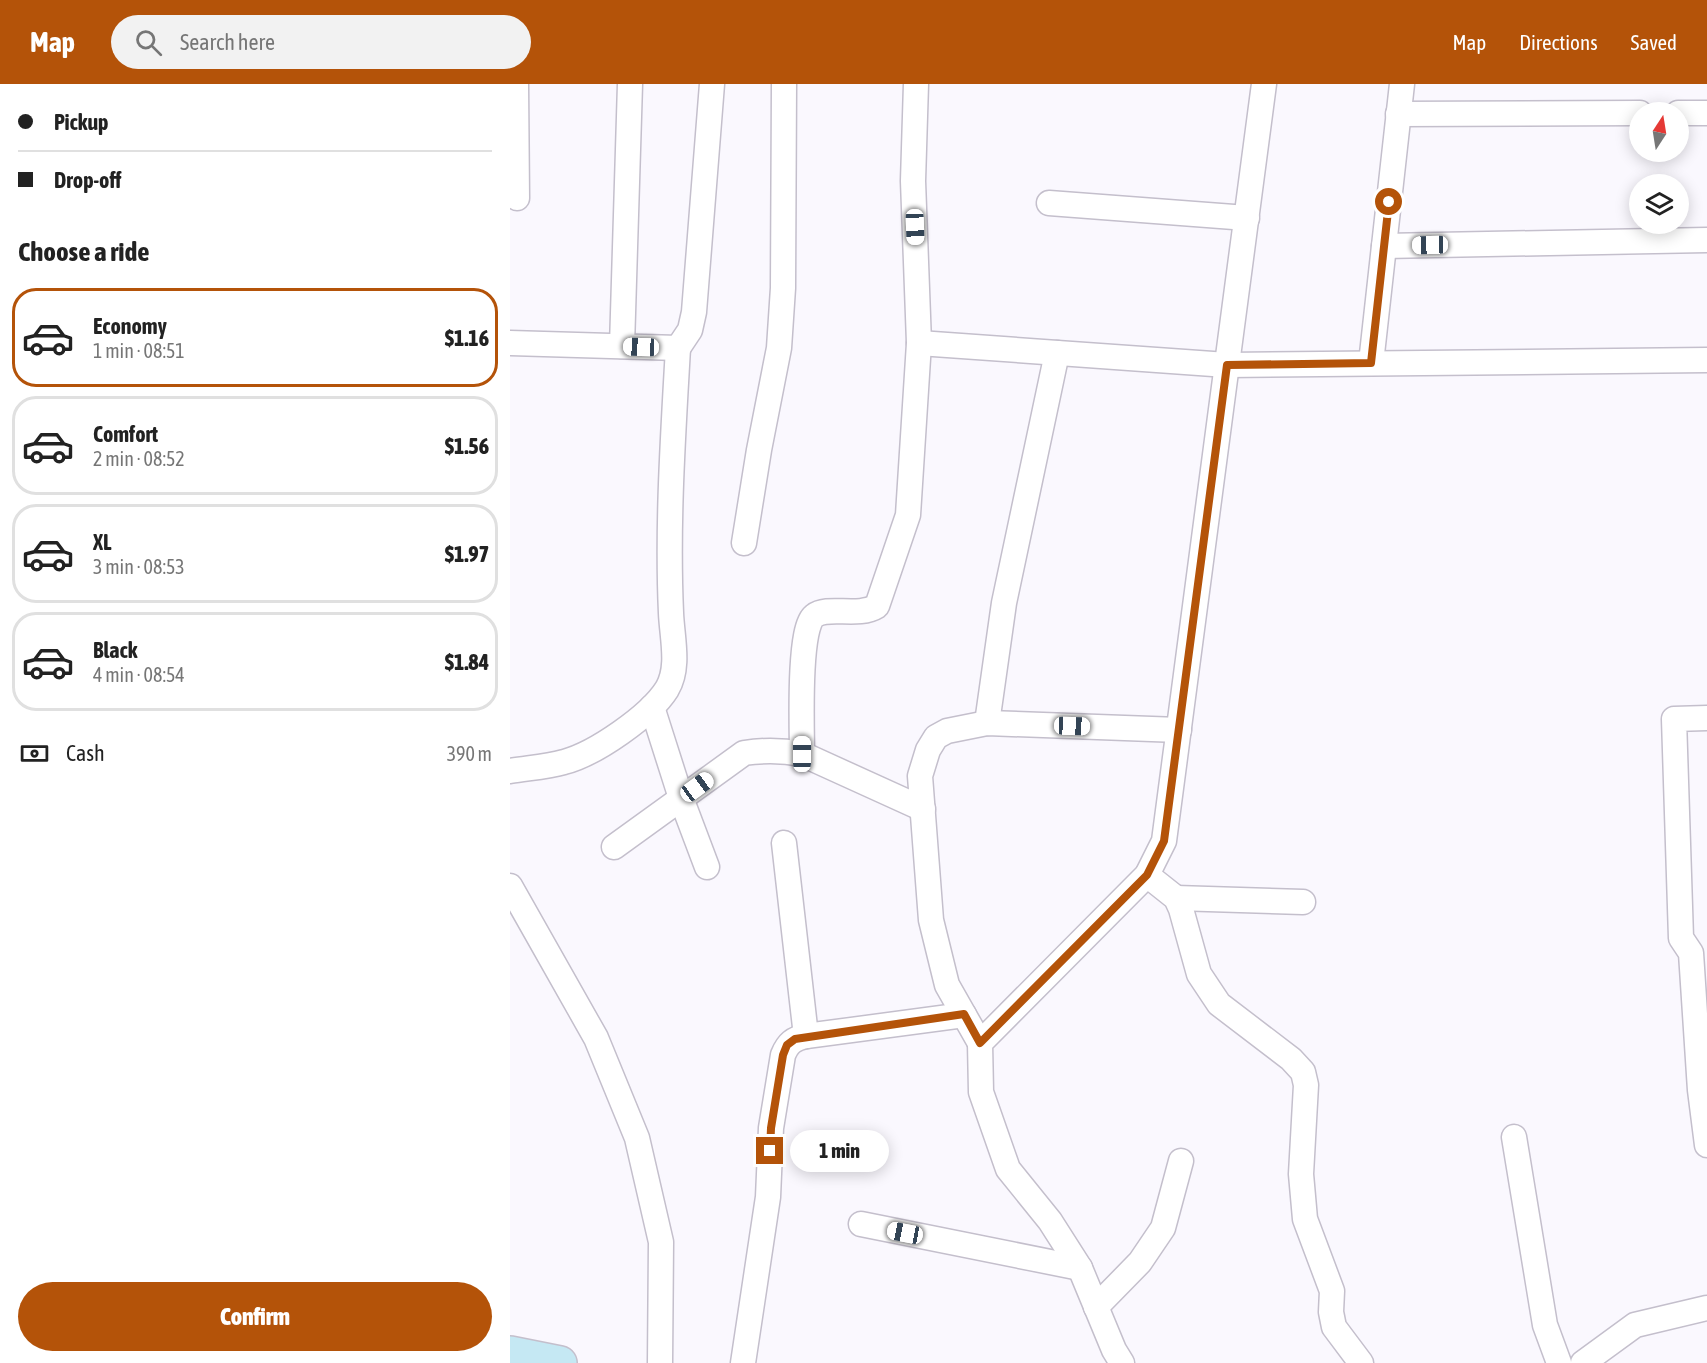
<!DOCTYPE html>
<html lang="en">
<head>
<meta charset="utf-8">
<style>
  :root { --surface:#fff; --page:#f2f2f2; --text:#222; --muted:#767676; --line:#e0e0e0; --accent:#b45309 }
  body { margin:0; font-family:"Asap Condensed",sans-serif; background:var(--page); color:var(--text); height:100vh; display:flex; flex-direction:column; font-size:22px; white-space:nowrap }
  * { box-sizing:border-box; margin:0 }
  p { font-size:20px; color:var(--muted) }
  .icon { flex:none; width:33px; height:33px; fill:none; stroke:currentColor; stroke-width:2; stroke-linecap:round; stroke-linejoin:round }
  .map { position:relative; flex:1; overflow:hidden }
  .side { display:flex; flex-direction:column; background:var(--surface); width:510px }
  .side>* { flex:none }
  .hud { display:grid; align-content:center; height:132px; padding:0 18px; background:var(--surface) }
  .needle { width:39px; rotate:12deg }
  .tools { position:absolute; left:1119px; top:18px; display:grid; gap:12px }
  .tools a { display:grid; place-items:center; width:60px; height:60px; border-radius:50%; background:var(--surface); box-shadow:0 3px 15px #0003; font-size:30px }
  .end { position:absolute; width:27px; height:27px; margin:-14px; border:8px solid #b45309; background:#fff; box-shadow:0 0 0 3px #fff }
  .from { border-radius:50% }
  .bubble { position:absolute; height:42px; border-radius:21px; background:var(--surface); box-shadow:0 3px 15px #0003; font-size:20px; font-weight:800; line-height:42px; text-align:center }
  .car { position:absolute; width:18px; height:36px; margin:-18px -9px; border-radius:8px; box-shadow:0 0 4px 2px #0007; background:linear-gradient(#fff 24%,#345 0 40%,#fff 0 76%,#345 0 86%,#fff 0) }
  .hud b { display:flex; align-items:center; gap:21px; height:57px; font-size:22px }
  .hud b+b { border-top:2px solid var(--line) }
  .hud i { width:15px; height:15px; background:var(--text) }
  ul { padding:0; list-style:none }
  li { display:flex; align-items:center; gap:18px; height:99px; margin:0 12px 9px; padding:0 6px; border:3px solid var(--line); border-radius:24px }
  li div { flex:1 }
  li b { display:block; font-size:22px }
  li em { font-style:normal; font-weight:800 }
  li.active { border-color:var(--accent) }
  li>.icon { width:54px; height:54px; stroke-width:1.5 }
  h2 { padding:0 18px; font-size:27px; line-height:72px }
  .pay { display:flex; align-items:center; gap:15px; height:66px; padding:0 18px; font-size:22px }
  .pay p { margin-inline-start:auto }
  .button { display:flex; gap:12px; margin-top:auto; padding:12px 18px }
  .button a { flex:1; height:69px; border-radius:36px; background:var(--accent); color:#fff; font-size:24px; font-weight:800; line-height:69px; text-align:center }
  header { display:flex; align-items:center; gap:36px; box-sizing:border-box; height:84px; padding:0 30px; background:var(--accent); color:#fff }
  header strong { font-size:28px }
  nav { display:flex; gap:33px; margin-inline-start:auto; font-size:21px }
  .search { width:420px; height:54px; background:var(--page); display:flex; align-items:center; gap:15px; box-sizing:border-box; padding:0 21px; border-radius:33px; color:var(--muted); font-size:22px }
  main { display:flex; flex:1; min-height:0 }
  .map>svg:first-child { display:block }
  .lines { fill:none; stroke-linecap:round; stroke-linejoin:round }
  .street-casing { stroke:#c4bfcc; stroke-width:27 }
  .secondary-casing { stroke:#c4bfcc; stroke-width:36 }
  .street { stroke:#fff; stroke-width:24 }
  .secondary { stroke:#c5e8f3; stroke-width:33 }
  .route { stroke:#b45309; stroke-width:8 }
</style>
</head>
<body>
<header>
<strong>Map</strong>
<div class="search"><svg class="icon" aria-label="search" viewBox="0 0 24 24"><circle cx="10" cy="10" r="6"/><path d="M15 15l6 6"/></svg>Search here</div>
<nav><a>Map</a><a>Directions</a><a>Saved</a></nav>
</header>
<main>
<section class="side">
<div class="hud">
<b><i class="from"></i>Pickup</b>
<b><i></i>Drop-off</b>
</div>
<h2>Choose a ride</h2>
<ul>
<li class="active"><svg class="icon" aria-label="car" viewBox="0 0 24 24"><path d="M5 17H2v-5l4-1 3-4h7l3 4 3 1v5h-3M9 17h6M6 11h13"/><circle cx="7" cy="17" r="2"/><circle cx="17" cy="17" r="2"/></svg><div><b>Economy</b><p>1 min · 08:51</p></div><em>$1.16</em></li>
<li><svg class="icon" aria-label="car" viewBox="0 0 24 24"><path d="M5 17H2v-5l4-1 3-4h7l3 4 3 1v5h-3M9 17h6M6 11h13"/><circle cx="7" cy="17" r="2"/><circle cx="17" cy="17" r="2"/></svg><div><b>Comfort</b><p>2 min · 08:52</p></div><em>$1.56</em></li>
<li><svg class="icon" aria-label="car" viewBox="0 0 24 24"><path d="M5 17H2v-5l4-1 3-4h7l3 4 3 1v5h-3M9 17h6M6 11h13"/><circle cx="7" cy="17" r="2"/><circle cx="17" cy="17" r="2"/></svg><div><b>XL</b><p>3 min · 08:53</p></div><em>$1.97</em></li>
<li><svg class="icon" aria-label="car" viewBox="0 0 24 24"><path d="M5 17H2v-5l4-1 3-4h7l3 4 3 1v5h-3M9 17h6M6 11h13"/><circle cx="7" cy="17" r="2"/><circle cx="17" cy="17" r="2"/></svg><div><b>Black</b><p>4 min · 08:54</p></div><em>$1.84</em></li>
</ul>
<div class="pay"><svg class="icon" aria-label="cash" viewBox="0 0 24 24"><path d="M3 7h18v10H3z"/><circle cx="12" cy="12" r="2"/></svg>Cash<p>390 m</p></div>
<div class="button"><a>Confirm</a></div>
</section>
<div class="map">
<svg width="1197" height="1279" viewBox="0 0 1197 1279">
  <rect width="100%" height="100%" fill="#faf8fe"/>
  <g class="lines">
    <g class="street-casing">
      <g id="street">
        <path d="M6,0l1,114"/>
        <path d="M1168,29h29"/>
        <path d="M888,30l242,-1"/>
        <path d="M539,119l198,15"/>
        <path d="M874,162l323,-6"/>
        <path d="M0,259l168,5 12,-18 4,-18 18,-228"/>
        <path d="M409,259l308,22 480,-5"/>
        <path d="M112,262l8,-262"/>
        <path d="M861,279l31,-279"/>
        <path d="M234,459l15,-93 20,-102 4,-60 1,-204"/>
        <path d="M142,623l29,91 26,69"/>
        <path d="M1197,634l-33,1 7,219 10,15 9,137 7,55"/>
        <path d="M477,639l17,-120 53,-250"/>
        <path d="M292,670c0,-23 -4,-126 12,-138 14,-11 44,2 63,-10l31,-91 11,-172 -6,-162 3,-97"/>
        <path d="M0,687c18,-3 37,-4 54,-9 31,-8 86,-46 103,-73 13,-22 5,-51 4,-76 -4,-88 2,-177 7,-265"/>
        <path d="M274,759l22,193"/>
        <path d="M104,763l130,-94c20,-3 37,-3 58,1l121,55"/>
        <path d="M637,791l29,23 5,11 18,65 20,30 72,55 12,13 3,13 -5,89 4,45 27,72 -1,21 3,15 27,36"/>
        <path d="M0,802l86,152 41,100 24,104 -1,121"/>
        <path d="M666,814l127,4"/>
        <path d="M470,959l-33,-58 -16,-65 -11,-144 8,-26 8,-13 11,-6 40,-8 192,7"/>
        <path d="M1004,1053l31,188 14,38"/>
        <path d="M351,1140l219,44"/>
        <path d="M586,1223l44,-45 23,-34 18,-67"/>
        <path d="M233,1279l25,-166 3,-69 12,-73c5,-12 10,-16 23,-19l158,-21"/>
        <path d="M612,1279l-8,-13 -34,-82 -30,-47 -42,-52 -27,-77 -1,-49 167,-168 17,-34 100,-757"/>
        <path d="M1073,1279l52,-38 72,-17"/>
      </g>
    </g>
    <g class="secondary-casing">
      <path id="secondary" d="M0,1269l50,10"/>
    </g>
    <use href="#street" class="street"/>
    <use href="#secondary" class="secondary"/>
  </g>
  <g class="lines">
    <path class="route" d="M260,1067l1,-23 12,-73 4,-10 8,-6 169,-25 16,29 167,-168 17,-34 63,-476 144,-2 18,-161"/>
  </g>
</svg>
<div class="tools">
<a><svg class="needle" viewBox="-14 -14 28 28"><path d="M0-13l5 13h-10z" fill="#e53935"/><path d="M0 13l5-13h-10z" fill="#767676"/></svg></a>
<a><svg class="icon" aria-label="layers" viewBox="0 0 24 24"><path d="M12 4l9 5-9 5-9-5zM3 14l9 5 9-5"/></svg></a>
</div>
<i class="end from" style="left:879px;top:118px"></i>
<i class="end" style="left:260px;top:1067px"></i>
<div class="bubble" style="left:280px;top:1046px;width:99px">1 min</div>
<i class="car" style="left:405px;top:143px;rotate:178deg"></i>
<i class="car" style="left:920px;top:161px;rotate:269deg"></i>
<i class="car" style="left:131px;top:263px;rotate:272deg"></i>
<i class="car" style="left:562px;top:642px;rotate:92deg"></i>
<i class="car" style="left:292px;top:670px;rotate:0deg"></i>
<i class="car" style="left:187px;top:703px;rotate:54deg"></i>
<i class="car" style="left:395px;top:1149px;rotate:281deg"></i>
</div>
</main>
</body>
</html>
